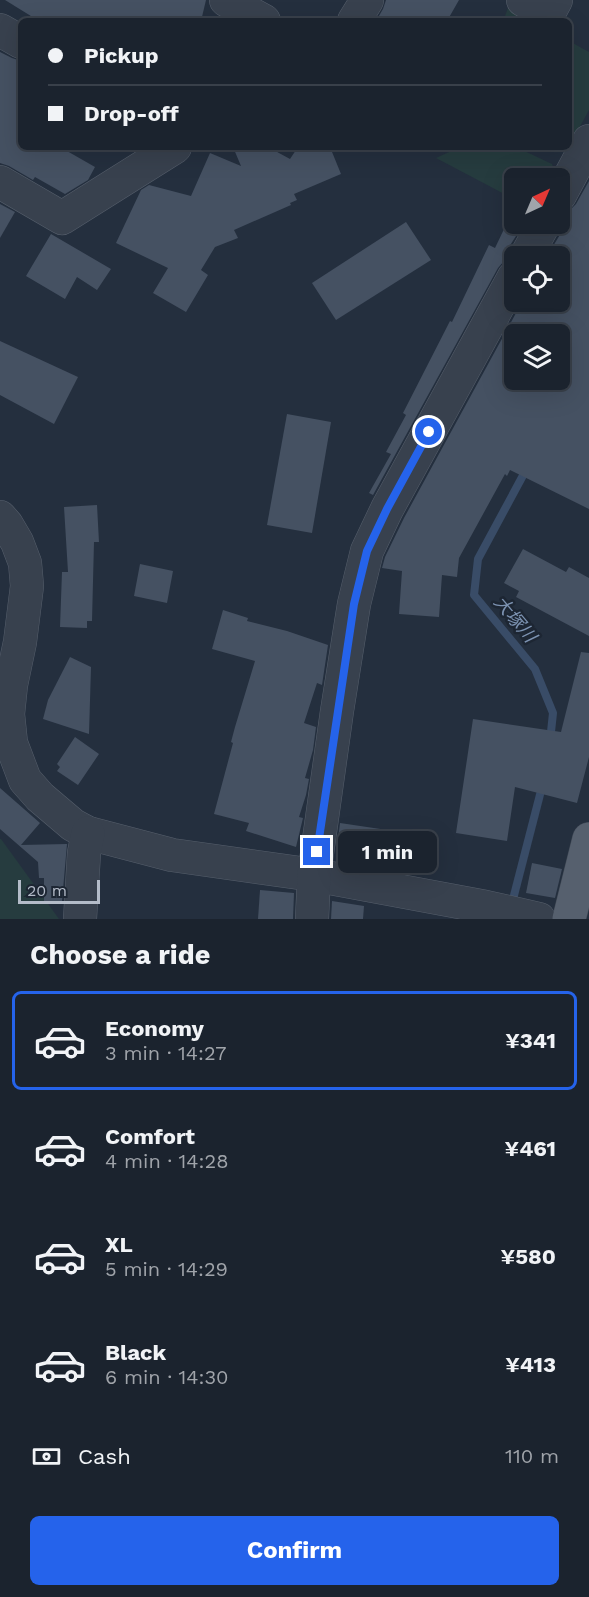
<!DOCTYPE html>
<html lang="en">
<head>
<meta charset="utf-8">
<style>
  :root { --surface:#1b232e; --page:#242b36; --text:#f1f3f6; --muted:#a0a4aa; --line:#39404a; --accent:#2563eb }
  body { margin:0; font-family:"Work Sans","Noto Sans JP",sans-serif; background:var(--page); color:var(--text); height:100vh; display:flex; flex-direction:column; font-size:22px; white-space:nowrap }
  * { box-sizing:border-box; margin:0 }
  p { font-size:20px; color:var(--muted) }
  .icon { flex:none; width:33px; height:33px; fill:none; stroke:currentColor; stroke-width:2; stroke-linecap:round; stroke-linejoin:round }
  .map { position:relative; height:919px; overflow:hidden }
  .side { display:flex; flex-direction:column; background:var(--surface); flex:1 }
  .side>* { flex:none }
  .guide { position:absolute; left:18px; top:18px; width:554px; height:132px; border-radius:9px; box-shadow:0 6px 24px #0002,0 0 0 2px var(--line); display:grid; align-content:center; height:132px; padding:0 30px; background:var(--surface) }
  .needle { width:39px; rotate:44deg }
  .tools { position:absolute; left:504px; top:168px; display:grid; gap:12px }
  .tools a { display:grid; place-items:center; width:66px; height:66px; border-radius:9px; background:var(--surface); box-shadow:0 6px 24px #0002,0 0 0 2px var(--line); font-size:30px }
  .scale { position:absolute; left:18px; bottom:15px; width:82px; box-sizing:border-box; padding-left:6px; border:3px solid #b4bcc9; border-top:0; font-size:16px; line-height:21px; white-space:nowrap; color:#b4bcc9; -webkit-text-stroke:4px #1d2633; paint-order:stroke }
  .end { position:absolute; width:27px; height:27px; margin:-14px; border:8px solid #2563eb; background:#fff; box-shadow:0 0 0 3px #fff }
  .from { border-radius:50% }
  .bubble { position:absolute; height:42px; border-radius:9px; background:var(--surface); box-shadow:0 6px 24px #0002,0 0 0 2px var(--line); font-size:20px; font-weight:700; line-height:42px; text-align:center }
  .guide b { display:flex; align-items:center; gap:21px; height:57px; font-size:22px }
  .guide b+b { border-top:2px solid var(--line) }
  .guide i { width:15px; height:15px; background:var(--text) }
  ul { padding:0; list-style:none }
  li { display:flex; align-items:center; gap:18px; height:99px; margin:0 12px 9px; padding:0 18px; border:3px solid transparent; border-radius:9px }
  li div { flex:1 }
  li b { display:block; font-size:22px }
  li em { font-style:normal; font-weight:700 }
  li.active { border-color:var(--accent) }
  li>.icon { width:54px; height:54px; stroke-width:1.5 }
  h2 { padding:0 30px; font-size:27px; line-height:72px }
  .pay { display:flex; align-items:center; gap:15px; height:66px; padding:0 30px; font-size:22px }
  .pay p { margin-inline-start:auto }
  .primary-button { display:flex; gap:12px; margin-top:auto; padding:12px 30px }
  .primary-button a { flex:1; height:69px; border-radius:9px; background:var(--accent); color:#fff; font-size:24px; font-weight:700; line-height:69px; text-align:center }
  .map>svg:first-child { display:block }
  .green { fill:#263c3f }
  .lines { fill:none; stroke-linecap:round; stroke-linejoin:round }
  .stream { stroke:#394c67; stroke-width:8 }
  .building { fill:#455162; fill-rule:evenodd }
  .minor-casing { stroke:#565f6c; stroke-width:34 }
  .major-casing { stroke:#414a57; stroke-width:34 }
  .minor { stroke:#38414e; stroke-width:33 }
  .major { stroke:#56606e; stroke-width:33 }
  .route { stroke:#2563eb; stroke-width:8 }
  .labels { text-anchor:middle; stroke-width:5; stroke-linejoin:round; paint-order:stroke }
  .water-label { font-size:18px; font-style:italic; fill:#7c92b1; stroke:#1d2633 }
</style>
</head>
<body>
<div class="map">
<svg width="589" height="919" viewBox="0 0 589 919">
  <rect width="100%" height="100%" fill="#242f3e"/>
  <g class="green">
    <path d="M508,8l24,13h-26l-1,-5z"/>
    <path d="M569,41l20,11v58l-22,40 -7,-3h8z"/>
    <path d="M460,147h56l36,17 4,11 -2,3h-40v21l-78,-41z"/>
    <path d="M0,839h1l58,80h-59z"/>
  </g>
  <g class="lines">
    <g class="stream">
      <path d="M527,468l-49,91 -4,36 61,74 18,44 -3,28"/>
      <path d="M511,907l32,-124"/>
    </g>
  </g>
  <g class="building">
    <path d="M5,0h201l-5,21h-162z"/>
    <path d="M386,0h73l-12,21h-71l7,-12z"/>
    <path d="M0,52l12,6 9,3v86h39l35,20 -7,13 -23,14 -30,-17 -2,3 -24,-14 -9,-3z"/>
    <path d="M233,147h35l22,12 8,-12h32l11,27 -47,20 3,6 -7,3 1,2 -57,25 4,8 -23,9 -14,23 7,5 -22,37 -33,-19 15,-25 -52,-25 25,-53 8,-5 42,11 19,-43 31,13z"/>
    <path d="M589,181v328l-79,-39 -3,6 -2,-2 -46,84 -2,19 -15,-2 -3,42 -40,-3 3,-43 -20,-3 3,-11 19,-39 118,-216h38v-46h-13l14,-23 2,-9 -2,-10 8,-3 7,-7zM514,334h46v46h-46z"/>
    <path d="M0,204l15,8 -15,26z"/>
    <path d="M514,208l2,28 -7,11 -2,9 1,4 -4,1 -6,7 -125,227 -4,-2 22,-39 -5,-2 20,-37 -3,-2 47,-92 2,1 37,-77 6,3z"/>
    <path d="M406,222l25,38 -95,60 -24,-37z"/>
    <path d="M51,234l60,35 -14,21 -20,-13 -12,22 -39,-23z"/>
    <path d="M0,341l78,36 -24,47 -54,-29z"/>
    <path d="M287,414l44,8 -19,111 -45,-8z"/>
    <path d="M97,505l2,37h-5l-2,79h-5v7l-27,-1 2,-55h6l-4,-65z"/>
    <path d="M523,549l43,23 3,-5 20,11v58l-73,-39 3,-6 -15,-8z"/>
    <path d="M140,564l33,7 -6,32 -33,-7z"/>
    <path d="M223,610l25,8 -1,3 40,10 41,14 -6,40 -5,-2 -13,40 12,4 -3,23 -8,28 4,1 -3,16 -7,22 4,1 -7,29 -50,-16 3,-8 -35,-9 19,-71 -2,-1 4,-15 20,-66 -43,-12z"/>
    <path d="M581,652l8,1v104l-12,46 -62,-16 -8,54 -51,-8 17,-114 88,13z"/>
    <path d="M70,657l21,10 -2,67 -46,-15 5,-19z"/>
    <path d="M75,737l24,17 -21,31 -21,-14 3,-4 -3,-3z"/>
    <path d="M0,788l40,35 -19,22 46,-1 -5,57h-18v-23h-5l-1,-16 -38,-33z"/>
    <path d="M340,823l54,8 -5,33 -53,-8z"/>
    <path d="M532,863l30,6 -7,29 -29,-5z"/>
    <path d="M260,890l34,3 -1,26h-35z"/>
    <path d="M332,901l32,5 -1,13h-32z"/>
  </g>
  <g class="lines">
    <g class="minor-casing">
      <g id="minor">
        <path d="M226,0l38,21"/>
        <path d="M523,0l21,12 6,-1 6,-11"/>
        <path d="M354,21l13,-21"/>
        <path d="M0,30l21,12"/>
        <path d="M0,182l62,36 113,-71"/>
        <path d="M560,195l29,-54"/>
        <path d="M526,256l18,-32"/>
        <path d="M0,517l7,8 10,17 8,21 2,23 -7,56 -9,43 -3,29 3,29 14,37 15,17 33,28 15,8 84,22 142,20 172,32 53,12"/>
        <path d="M80,919l4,-66 4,-20"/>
        <path d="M312,919l2,-44 23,-164 17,-107 13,-53 20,-42 127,-232"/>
      </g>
    </g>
    <g class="major-casing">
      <path id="major" d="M569,919l20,-80"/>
    </g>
    <use href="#minor" class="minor"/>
    <use href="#major" class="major"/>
  </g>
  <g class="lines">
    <path class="route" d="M317,852l37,-248 13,-53 20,-42 42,-77"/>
  </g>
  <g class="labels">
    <g class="water-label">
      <text transform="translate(515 619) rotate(50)" y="6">大塚川</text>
    </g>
  </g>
</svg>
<div class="tools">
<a><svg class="needle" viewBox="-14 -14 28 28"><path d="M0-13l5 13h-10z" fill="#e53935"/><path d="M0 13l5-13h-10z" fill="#a0a4aa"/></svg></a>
<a><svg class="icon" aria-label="locate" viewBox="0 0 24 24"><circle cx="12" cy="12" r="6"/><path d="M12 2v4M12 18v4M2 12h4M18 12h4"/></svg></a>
<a><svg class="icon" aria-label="layers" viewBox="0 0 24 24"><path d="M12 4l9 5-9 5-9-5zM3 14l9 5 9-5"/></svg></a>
</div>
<div class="scale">20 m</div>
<i class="end from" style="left:429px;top:432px"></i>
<i class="end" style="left:317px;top:852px"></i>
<div class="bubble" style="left:338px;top:831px;width:99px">1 min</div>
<div class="guide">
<b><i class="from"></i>Pickup</b>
<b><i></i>Drop-off</b>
</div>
</div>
<section class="side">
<h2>Choose a ride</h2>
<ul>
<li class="active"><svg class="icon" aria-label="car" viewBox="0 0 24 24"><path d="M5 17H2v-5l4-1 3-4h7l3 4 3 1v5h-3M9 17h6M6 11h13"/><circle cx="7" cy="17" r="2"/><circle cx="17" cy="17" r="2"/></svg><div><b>Economy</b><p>3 min · 14:27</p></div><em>¥341</em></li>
<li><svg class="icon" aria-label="car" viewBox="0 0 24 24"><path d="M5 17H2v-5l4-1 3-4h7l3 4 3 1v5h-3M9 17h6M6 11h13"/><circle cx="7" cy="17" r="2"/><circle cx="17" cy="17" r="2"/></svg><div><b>Comfort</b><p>4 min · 14:28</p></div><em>¥461</em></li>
<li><svg class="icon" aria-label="car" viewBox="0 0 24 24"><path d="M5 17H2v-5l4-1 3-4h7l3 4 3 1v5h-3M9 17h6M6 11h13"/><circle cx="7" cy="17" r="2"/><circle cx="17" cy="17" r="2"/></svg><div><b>XL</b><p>5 min · 14:29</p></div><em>¥580</em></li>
<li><svg class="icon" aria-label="car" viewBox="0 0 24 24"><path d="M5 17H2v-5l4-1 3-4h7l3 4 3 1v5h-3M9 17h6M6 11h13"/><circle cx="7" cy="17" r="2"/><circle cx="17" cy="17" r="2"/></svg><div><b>Black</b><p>6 min · 14:30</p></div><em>¥413</em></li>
</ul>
<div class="pay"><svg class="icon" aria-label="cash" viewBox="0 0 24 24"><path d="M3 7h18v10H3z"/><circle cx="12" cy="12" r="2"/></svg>Cash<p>110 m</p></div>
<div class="primary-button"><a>Confirm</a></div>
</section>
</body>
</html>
